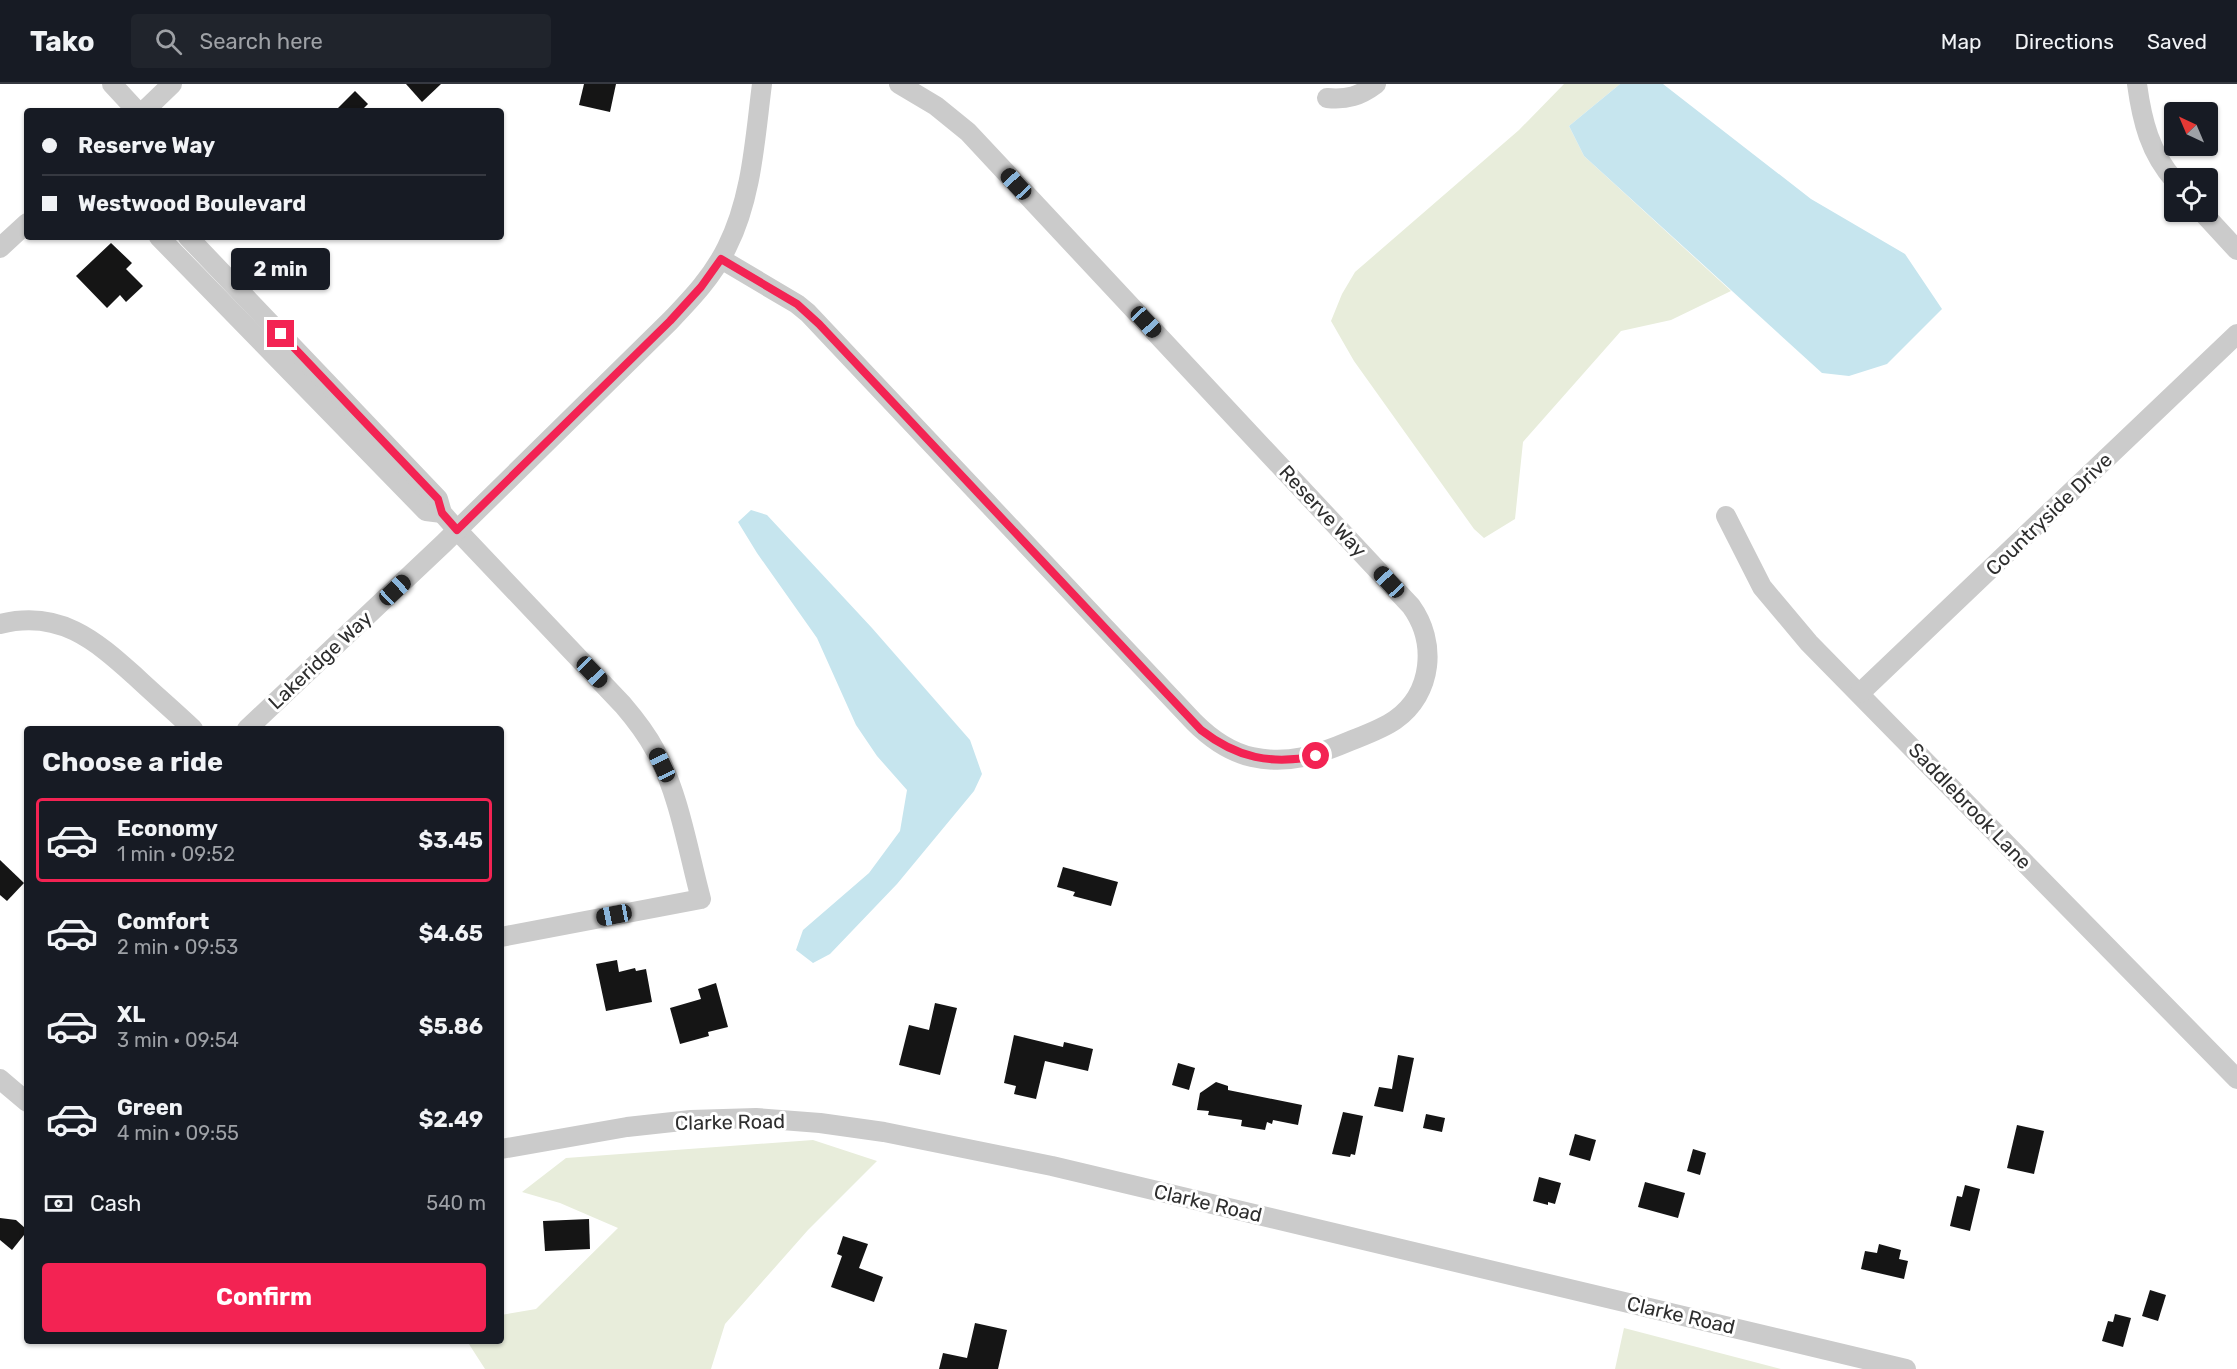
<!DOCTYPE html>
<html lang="en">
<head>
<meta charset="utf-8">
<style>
  :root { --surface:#171b24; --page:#20242c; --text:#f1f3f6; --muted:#9ea1a6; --line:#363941; --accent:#f32353 }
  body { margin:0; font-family:Rubik,sans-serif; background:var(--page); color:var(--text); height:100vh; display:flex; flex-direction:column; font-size:22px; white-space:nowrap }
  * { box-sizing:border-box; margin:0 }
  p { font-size:20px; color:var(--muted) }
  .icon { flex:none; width:33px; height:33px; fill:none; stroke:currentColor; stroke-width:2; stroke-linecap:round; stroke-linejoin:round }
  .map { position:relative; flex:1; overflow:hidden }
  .sheet { position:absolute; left:24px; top:642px; width:480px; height:618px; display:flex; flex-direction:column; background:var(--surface); border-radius:6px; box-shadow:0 2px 4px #0004 }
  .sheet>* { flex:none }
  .banner { position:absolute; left:24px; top:24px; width:480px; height:132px; border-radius:6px; box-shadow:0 2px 4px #0004; display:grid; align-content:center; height:132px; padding:0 18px; background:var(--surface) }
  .needle { width:39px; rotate:316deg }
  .buttons { position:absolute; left:2164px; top:18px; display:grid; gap:12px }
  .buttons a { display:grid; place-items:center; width:54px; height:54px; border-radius:6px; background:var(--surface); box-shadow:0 2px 4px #0004; font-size:30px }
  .end { position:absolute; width:27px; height:27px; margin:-14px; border:8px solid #f32353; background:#fff; box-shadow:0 0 0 3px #fff }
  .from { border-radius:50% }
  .bubble { position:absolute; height:42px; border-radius:6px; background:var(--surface); box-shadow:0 2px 4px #0004; font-size:20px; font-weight:700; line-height:42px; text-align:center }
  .car { position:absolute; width:18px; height:36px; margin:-18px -9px; border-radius:8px; box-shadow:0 0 4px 2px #0007; background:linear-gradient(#222 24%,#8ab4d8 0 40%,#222 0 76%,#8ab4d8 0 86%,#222 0) }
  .banner b { display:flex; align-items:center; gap:21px; height:57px; font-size:22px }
  .banner b+b { border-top:2px solid var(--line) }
  .banner i { width:15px; height:15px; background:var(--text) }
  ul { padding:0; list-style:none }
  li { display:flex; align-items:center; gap:18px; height:84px; margin:0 12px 9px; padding:0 6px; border:3px solid transparent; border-radius:6px }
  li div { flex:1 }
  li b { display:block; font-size:22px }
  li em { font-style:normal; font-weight:700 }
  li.active { border-color:var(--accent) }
  li>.icon { width:54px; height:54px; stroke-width:1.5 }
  h2 { padding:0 18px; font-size:27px; line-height:72px }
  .pay { display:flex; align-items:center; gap:15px; height:66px; padding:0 18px; font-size:22px }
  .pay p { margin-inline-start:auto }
  .action { display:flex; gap:12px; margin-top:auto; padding:12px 18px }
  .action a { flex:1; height:69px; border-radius:6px; background:var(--accent); color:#fff; font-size:24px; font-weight:700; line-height:69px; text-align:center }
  header { display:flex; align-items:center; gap:36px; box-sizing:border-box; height:84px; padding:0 30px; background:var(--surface); border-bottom:2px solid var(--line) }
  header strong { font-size:28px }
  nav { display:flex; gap:33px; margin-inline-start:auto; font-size:21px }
  .search { width:420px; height:54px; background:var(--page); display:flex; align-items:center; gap:15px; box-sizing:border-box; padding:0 21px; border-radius:6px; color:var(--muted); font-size:22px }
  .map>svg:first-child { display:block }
  .green { fill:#e8eddb }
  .water { fill:#c6e5ee }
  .building { fill:#151515 }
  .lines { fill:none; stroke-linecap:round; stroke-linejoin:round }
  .minor { stroke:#cbcbcb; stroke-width:20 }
  .route { stroke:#f32353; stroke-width:8 }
  .labels { text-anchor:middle; stroke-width:6; stroke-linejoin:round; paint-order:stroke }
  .street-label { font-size:20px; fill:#2e2e2e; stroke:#fff }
</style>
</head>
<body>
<header>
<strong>Tako</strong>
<div class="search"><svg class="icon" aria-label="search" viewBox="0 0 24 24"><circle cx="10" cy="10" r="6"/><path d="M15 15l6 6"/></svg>Search here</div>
<nav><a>Map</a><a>Directions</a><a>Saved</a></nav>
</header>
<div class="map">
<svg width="2237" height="1285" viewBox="0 0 2237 1285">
  <rect width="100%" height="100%" fill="#fff"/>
  <g class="green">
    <path d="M1564,0h56l-51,42 15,30 147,135 -60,29 -50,11 -98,111 -8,77 -31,19 -10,-9 -120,-168 -23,-40 11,-27 13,-22 164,-142z"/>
    <path d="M813,1056l64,21 -69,69 -83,94 -14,45h-226l-18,-28h34v-26l35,-6 82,-81 -58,-25 -38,-11 44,-34z"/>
    <path d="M1624,1244l157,41h-166z"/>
  </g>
  <g class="water">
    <path d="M1620,0h43l148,115 94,55 37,55 -55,55 -38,12 -27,-3 -238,-217 -15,-30z"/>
    <path d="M751,426l16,5 105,113 98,112 12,34 -8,17 -77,93 -67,70 -17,9 -17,-13 7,-20 66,-57 31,-42 7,-41 -30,-34 -21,-31 -39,-87 -60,-85 -19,-31z"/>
  </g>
  <g class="building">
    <path d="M406,0h35l-19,18z"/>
    <path d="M584,0h32l-6,28 -31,-7z"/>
    <path d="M355,7l13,13 -7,7h-26z"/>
    <path d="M111,159l21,20 -6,6 17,17 -17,16 -6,-7 -13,13 -31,-32z"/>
    <path d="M0,776l24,23 -17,18 -7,-6z"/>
    <path d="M1063,783l55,15 -7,24 -38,-10 2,-4 -18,-5z"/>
    <path d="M617,876l2,12 16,-4 1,3 10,-2 6,33 -46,9 -10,-47z"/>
    <path d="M716,899l12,44 -20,5 1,4 -29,8 -10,-36 31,-9 -3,-10z"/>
    <path d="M935,919l22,5 -17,67 -41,-10 10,-40 20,5z"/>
    <path d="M1014,951l49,12 1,-5 29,7 -5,22 -43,-10 -9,38 -22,-5 2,-8 -12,-3z"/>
    <path d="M1398,971l16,3 -11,54 -29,-6 5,-19 13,2z"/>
    <path d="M1178,979l17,5 -6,22 -17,-5z"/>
    <path d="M1216,998l12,4v4l74,15 -4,20 -25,-5 -1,4 -5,-2 -2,8 -24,-4 1,-6 -34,-5 1,-4 -12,-1 3,-17z"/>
    <path d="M1343,1028l20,4 -8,39 -4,-1 -1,3 -18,-3z"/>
    <path d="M1426,1030l19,4 -3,14 -19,-4z"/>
    <path d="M2017,1041l27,6 -10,43 -27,-6z"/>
    <path d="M1575,1050l21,6 -6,21 -21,-6z"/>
    <path d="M1693,1065l13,4 -6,22 -13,-4z"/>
    <path d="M1539,1093l22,6 -6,21 -7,-2v3l-15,-4z"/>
    <path d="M1645,1098l40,11 -7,25 -40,-11z"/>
    <path d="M1965,1101l15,4 -10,42 -20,-5 7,-30 5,1z"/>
    <path d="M0,1134l16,2 9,8 -1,7 -12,15 -12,-10z"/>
    <path d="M589,1135l1,30 -45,2 -2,-30z"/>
    <path d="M843,1152l25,8 -9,24 24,9 -9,25 -43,-15 11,-31 -5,-2z"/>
    <path d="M1879,1160l22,6 -2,9 9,2 -4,18 -43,-10 4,-18 12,2z"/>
    <path d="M2150,1206l16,5 -8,26 -16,-5z"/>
    <path d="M2115,1230l16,4 -8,29 -21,-6 6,-20 5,1z"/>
    <path d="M975,1239l32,7 -9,39h-59l4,-16 24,5z"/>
  </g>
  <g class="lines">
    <g class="minor">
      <path d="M112,0l25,27"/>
      <path d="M2137,0c5,37 13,69 38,97"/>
      <path d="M1327,14c20,2 33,-2 49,-14"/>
      <path d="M144,27l28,-27"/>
      <path d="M2202,128l35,38"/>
      <path d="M159,153l267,274 16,2"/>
      <path d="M188,153l250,262 4,14 15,17 166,175c12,14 23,28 32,45 24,43 33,101 46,149l-200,38"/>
      <path d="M0,164l27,-25"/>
      <path d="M721,175l76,45 11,9 386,409c16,16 35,30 58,35 36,8 65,-2 98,-16 15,-6 32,-12 45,-21 38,-27 42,-78 16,-114l-443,-474 -32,-26 -37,-22"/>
      <path d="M1726,432l36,71 47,56 428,436"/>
      <path d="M0,540c59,-15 95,16 135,52 19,18 39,35 58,53"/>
      <path d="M1860,609l377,-359"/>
      <path d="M247,645l197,-186 226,-222c22,-23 43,-45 57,-74 25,-49 28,-109 35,-163"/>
      <path d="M0,995l27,23"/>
      <path d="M501,1065l126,-22 64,-7 65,-2 64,5 64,9 168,34 854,203"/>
    </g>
  </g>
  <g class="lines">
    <path class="route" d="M281,250l157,165 4,14 15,17 213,-209 31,-34 20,-28 76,45 22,20 382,406c36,28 70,35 115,26"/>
  </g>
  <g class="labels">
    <g class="street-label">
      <text transform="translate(1323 427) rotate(47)" y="7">Reserve Way</text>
      <text transform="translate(2049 430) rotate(-44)" y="7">Countryside Drive</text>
      <text transform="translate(320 576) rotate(-43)" y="7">Lakeridge Way</text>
      <text transform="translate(1970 722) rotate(46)" y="7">Saddlebrook Lane</text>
      <text transform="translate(730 1038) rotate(-1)" y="7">Clarke Road</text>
      <text transform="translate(1208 1119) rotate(13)" y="7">Clarke Road</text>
      <text transform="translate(1681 1231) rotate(13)" y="7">Clarke Road</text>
    </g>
  </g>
</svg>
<div class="buttons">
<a><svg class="needle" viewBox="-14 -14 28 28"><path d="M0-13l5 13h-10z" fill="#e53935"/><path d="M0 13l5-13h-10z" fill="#9ea1a6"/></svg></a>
<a><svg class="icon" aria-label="locate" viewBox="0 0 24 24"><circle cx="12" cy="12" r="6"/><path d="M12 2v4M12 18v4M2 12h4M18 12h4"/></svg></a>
</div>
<i class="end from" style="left:1316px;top:672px"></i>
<i class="end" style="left:281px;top:250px"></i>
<div class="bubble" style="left:231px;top:164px;width:99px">2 min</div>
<i class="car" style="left:1016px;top:100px;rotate:317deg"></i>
<i class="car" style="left:1146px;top:238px;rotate:137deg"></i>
<i class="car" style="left:1389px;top:498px;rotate:317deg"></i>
<i class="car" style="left:395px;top:506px;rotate:47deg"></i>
<i class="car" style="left:592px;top:588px;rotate:136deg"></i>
<i class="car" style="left:662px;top:681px;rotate:335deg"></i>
<i class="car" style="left:614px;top:831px;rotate:259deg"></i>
<div class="banner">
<b><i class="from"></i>Reserve Way</b>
<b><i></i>Westwood Boulevard</b>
</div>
<section class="sheet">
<h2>Choose a ride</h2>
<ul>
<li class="active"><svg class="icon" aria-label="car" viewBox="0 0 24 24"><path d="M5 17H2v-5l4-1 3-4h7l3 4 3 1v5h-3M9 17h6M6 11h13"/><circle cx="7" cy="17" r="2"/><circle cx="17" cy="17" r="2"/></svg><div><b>Economy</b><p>1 min · 09:52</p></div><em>$3.45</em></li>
<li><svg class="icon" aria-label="car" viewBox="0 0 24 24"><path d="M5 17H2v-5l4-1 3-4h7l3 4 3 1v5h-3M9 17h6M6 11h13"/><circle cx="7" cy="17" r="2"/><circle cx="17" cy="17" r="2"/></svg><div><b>Comfort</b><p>2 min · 09:53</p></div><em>$4.65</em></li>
<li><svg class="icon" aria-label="car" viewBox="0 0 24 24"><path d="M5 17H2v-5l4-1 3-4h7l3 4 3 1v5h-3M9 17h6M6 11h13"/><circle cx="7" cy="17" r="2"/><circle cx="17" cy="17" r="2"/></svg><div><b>XL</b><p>3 min · 09:54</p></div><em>$5.86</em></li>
<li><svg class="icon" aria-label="car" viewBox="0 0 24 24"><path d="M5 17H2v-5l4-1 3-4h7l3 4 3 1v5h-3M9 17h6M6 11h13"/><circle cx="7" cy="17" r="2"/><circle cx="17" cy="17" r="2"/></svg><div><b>Green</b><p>4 min · 09:55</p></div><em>$2.49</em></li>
</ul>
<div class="pay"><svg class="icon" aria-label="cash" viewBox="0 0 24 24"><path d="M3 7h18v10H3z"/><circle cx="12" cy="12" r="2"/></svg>Cash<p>540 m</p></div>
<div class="action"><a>Confirm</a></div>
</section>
</div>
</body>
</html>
